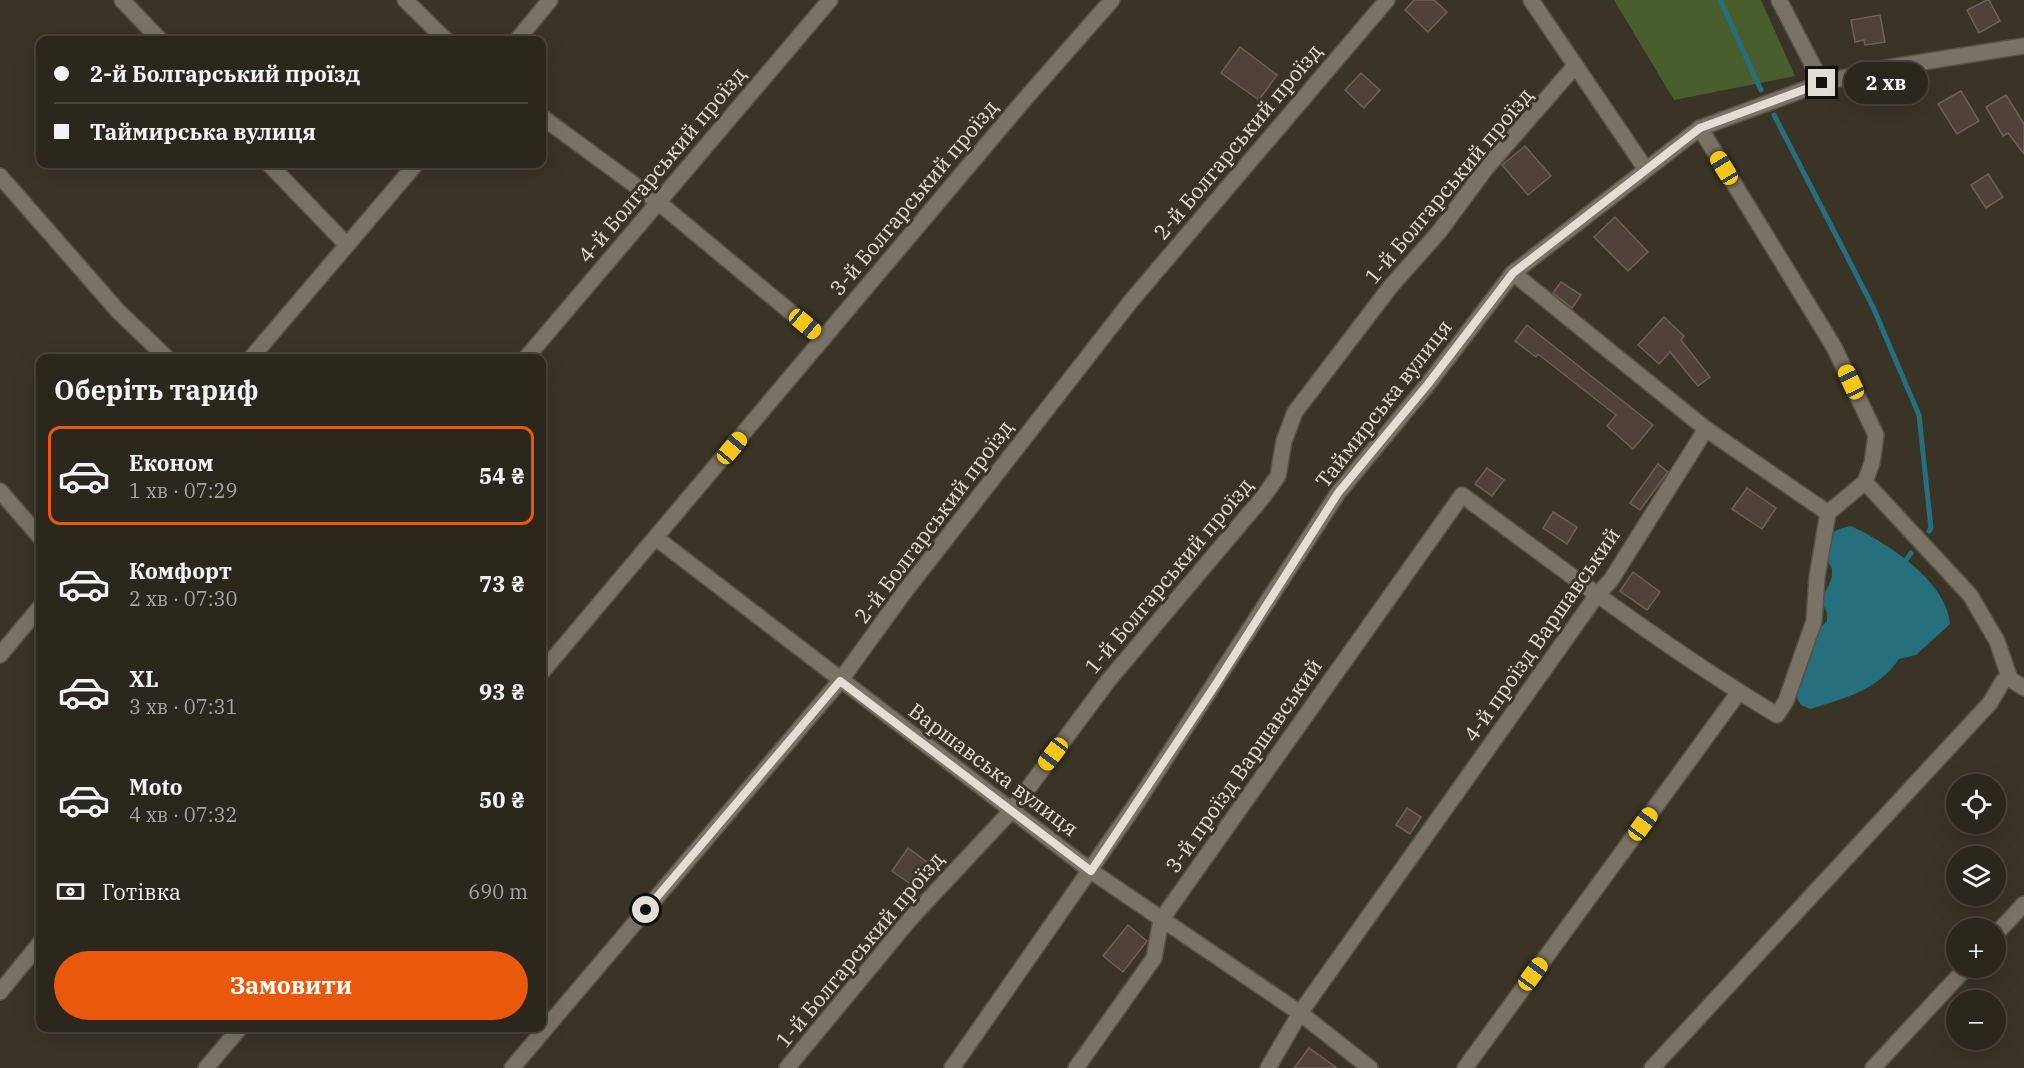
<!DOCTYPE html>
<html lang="uk">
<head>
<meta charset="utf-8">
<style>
  :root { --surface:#2c271d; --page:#342f26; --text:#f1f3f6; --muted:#a6a5a4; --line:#48443b; --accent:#ea580c }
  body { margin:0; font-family:"IBM Plex Serif",serif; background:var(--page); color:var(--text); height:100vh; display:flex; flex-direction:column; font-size:22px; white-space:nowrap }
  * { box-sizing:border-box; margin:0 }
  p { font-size:20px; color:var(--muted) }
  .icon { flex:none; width:33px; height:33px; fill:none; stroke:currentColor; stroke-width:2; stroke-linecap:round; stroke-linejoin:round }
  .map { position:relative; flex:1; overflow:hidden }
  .panel { position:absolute; left:36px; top:354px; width:510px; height:678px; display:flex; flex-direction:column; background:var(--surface); border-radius:12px; box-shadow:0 6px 24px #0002,0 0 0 2px var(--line) }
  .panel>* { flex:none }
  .top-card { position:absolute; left:36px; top:36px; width:510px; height:132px; border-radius:12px; box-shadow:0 6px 24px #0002,0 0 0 2px var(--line); display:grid; align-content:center; height:132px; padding:0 18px; background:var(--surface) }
  .buttons { position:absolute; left:1946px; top:774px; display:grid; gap:12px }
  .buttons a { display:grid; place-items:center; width:60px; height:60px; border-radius:50%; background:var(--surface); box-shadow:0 6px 24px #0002,0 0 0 2px var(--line); font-size:30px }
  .end { position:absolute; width:27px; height:27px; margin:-14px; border:8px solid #e2ded6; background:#111; box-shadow:0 0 0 3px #111 }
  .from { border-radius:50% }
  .bubble { position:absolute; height:42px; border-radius:21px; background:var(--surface); box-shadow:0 6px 24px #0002,0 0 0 2px var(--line); font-size:20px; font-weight:700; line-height:42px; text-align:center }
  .car { position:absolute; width:18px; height:36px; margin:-18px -9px; border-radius:8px; box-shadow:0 0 4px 2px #0007; background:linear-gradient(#f5c518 24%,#345 0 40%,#f5c518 0 76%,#345 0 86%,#f5c518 0) }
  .top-card b { display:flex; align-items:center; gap:21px; height:57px; font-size:22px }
  .top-card b+b { border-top:2px solid var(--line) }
  .top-card i { width:15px; height:15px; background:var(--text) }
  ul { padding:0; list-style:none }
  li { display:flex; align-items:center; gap:18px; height:99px; margin:0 12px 9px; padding:0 6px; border:3px solid transparent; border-radius:12px }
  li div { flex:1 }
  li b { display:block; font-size:22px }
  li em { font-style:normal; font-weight:700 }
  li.active { border-color:var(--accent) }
  li>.icon { width:54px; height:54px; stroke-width:1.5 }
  h2 { padding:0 18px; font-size:27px; line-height:72px }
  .pay { display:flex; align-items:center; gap:15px; height:66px; padding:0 18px; font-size:22px }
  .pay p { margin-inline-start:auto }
  .action { display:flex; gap:12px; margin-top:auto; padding:12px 18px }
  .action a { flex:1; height:69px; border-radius:36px; background:var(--accent); color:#fff; font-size:24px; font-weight:700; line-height:69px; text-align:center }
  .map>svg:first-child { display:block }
  .green { fill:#495e2c }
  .water { fill:#26707e }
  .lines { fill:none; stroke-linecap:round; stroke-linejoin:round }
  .stream { stroke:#26707e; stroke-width:5 }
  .building { fill:#51413b; stroke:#6f5f58; stroke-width:1.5 }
  .minor-casing { stroke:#575247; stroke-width:18 }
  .minor { stroke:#7a7365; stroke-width:15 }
  .route { stroke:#e2ded6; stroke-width:8 }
  .labels { text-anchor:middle; stroke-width:6; stroke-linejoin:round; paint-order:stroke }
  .street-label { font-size:21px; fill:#e2ded6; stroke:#3a3427 }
</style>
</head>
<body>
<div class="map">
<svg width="2024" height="1068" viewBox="0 0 2024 1068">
  <rect width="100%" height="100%" fill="#3a3427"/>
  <path class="green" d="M1614,0h147l34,76 -121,24z"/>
  <path class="water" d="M1851,526c36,17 96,55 99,98l-34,31 -17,4c-22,32 -54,39 -89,50l-9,-4 -7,-12 22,-61 11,-11v-8l-6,-13c4,-10 12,-17 11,-30 -1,-6 -7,-11 -7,-17 -1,-18 10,-24 26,-27z"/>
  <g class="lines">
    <g class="stream">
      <path d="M1720,0l41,90"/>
      <path d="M1774,115l99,192 46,108 12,113 -2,3"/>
      <path d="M1906,560l5,-7"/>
    </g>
  </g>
  <g class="building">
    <path d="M1414,0h20l13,12 -19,20 -23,-22z"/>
    <path d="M1987,0h2l11,21 -21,12 -12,-23z"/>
    <path d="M1880,15l5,27 -20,3 -1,-5 -9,2 -4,-22z"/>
    <path d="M1240,47l37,28 -18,25 -38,-27z"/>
    <path d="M1361,73l19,17 -16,18 -19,-18z"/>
    <path d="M1961,91l18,30 -22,13 -19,-30z"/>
    <path d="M2006,95l18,29v30l-16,-21 -5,3 -17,-29z"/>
    <path d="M1525,146l26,30 -23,19 -26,-30z"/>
    <path d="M1988,174l15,23 -17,11 -15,-23z"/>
    <path d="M1615,217l33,35 -20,19 -34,-34z"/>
    <path d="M1561,282l20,13 -9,13 -19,-15z"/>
    <path d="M1664,317l20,19 -3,4 29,37 -12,9 -28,-34 -11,12 -21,-19z"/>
    <path d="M1527,325l126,100 -20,24 -26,-23 9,-11 -78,-61 -2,3 -21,-16z"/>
    <path d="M1658,464l10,8 -28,38 -10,-7z"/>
    <path d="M1487,468l17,12 -12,16 -17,-12z"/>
    <path d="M1747,488l29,20 -14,21 -30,-20z"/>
    <path d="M1553,512l24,15 -10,17 -24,-16z"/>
    <path d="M1633,572l27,20 -13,18 -27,-19z"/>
    <path d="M1407,808l14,9 -11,17 -14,-9z"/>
    <path d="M908,848l23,17 -16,22 -23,-16z"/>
    <path d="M1128,925l19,16 -24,31 -20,-16z"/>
    <path d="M1309,1048l28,20h-43z"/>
  </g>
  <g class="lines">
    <g class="minor-casing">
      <g id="minor">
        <path d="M122,0l38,40"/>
        <path d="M405,0l41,40"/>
        <path d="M1531,0l114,168"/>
        <path d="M1779,0l43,83"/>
        <path d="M517,40l33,-40"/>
        <path d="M542,117l116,85 165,137"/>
        <path d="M269,164l78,81"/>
        <path d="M0,176l118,135 49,47"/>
        <path d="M251,358l165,-194"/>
        <path d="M526,358l304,-358"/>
        <path d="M1706,429l122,84"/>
        <path d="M1865,482l105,113 27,46 13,38"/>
        <path d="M0,491l40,46"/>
        <path d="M656,538l435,333 209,142 70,55"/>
        <path d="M0,655l40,-48"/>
        <path d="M542,672l477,-566 93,-106"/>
        <path d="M1995,935l29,-31"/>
        <path d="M0,992l40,-49"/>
        <path d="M206,1068l34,-40"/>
        <path d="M512,1068l328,-387 63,-87 228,-293 256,-301"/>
        <path d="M787,1068l124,-150 101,-108 96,-129 155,-184 15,-21 6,-35 11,-29 96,-126 48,-54 48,-65 88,-101"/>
        <path d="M952,1068l186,-267 200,-308 90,-109 85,-111 187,-145 122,-45 63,-15 139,-22"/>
        <path d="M1076,1068l78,-110 7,-38 301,-425c103,76 205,154 315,220l9,-14 28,-80 3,-44 11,-64 37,-31 7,-19 4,-28 -42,-88 -134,-219"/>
        <path d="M1268,1068l32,-55 297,-418 14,-15 95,-151 -193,-156"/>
        <path d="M1465,1068l274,-376"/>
        <path d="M1652,1068l338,-365 13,-22 7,-2 14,9"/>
        <path d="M1873,1068l93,-100"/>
      </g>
    </g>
    <use href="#minor" class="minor"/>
  </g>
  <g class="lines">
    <path class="route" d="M646,910l194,-229 251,190 125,-187 122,-191 90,-109 85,-111 187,-145 122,-45"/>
  </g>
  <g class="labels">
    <g class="street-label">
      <text transform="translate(1238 142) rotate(-50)" y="7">2-й Болгарський проїзд</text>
      <text transform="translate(662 165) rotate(-50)" y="7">4-й Болгарський проїзд</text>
      <text transform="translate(1449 186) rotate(-50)" y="7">1-й Болгарський проїзд</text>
      <text transform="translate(914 198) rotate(-50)" y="7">3-й Болгарський проїзд</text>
      <text transform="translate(1384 404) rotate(-52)" y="7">Таймирська вулиця</text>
      <text transform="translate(934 522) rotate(-53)" y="7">2-й Болгарський проїзд</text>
      <text transform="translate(1169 576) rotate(-50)" y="7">1-й Болгарський проїзд</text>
      <text transform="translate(1542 635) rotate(-55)" y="7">4-й проїзд Варшавський</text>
      <text transform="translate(1244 766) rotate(-55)" y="7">3-й проїзд Варшавський</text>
      <text transform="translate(993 770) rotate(37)" y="7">Варшавська вулиця</text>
      <text transform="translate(860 950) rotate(-50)" y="7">1-й Болгарський проїзд</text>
    </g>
  </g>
</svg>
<div class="buttons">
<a><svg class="icon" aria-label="locate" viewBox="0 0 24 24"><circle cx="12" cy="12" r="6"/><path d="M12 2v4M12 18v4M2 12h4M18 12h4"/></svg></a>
<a><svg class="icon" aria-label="layers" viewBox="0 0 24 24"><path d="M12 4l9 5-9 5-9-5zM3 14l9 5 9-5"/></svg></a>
<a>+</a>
<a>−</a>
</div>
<i class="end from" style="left:646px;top:910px"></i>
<i class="end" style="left:1822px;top:83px"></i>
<div class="bubble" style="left:1844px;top:62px;width:84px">2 хв</div>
<i class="car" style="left:1724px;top:168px;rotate:329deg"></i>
<i class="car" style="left:805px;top:324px;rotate:130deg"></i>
<i class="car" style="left:1851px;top:382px;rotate:335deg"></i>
<i class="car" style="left:732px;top:448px;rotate:40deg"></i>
<i class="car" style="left:1053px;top:754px;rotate:217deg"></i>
<i class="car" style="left:1643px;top:824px;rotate:36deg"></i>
<i class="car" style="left:1533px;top:974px;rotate:36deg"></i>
<div class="top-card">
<b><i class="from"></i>2-й Болгарський проїзд</b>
<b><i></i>Таймирська вулиця</b>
</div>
<section class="panel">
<h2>Оберіть тариф</h2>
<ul>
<li class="active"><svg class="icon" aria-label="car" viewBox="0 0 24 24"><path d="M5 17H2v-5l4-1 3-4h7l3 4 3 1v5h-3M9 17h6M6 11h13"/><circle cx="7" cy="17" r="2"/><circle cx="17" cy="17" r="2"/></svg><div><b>Економ</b><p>1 хв · 07:29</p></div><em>54 ₴</em></li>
<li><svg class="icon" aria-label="car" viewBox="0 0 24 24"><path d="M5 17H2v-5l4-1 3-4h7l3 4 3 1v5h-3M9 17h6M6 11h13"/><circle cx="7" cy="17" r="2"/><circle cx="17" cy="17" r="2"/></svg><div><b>Комфорт</b><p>2 хв · 07:30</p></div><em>73 ₴</em></li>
<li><svg class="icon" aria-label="car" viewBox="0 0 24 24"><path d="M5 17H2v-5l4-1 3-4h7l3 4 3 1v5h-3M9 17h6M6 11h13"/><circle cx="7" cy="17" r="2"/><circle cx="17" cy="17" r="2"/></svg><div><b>XL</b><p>3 хв · 07:31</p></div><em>93 ₴</em></li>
<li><svg class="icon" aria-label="car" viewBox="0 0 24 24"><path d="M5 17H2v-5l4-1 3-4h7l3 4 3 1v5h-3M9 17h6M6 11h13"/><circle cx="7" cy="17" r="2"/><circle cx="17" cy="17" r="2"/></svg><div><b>Moto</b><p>4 хв · 07:32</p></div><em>50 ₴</em></li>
</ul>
<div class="pay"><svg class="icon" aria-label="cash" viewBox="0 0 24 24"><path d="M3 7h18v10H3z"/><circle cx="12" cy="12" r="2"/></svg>Готівка<p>690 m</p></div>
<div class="action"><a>Замовити</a></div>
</section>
</div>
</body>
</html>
